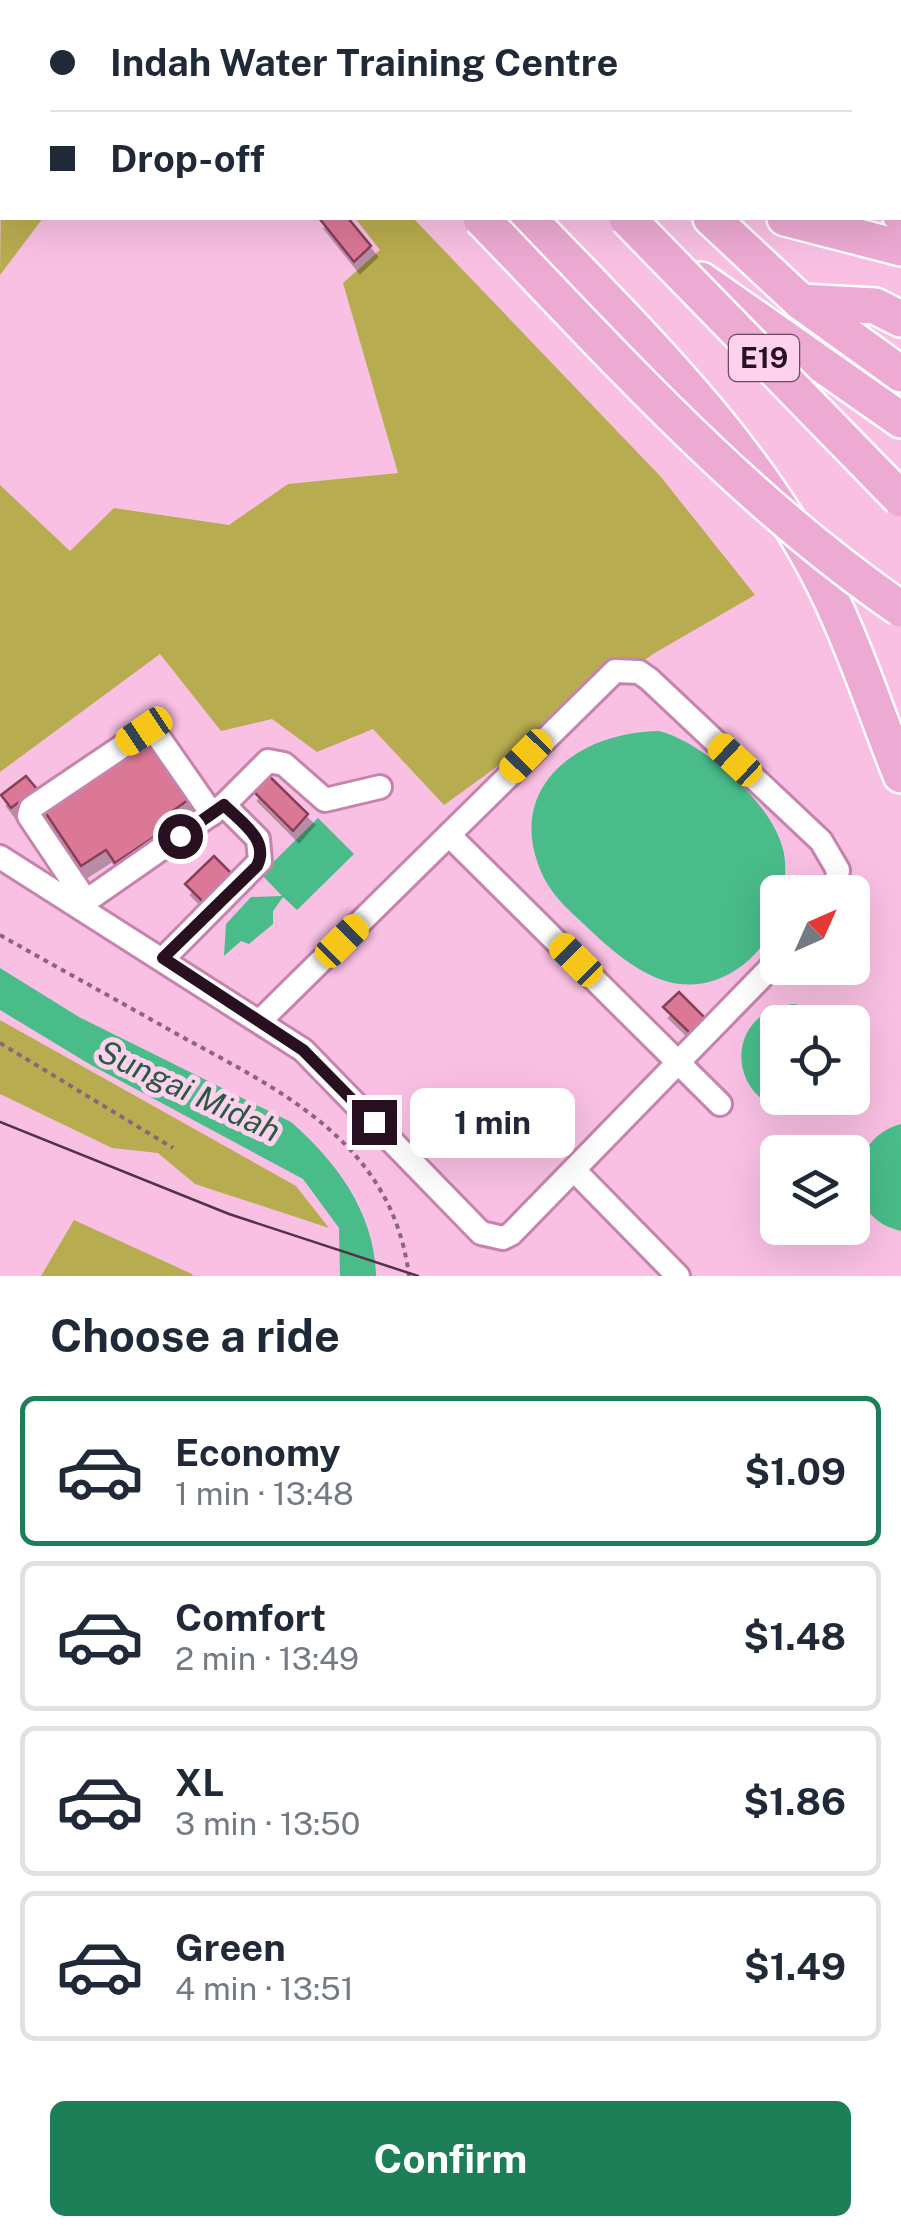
<!DOCTYPE html>
<html lang="en">
<head>
<meta charset="utf-8">
<style>
  :root { --surface:#fff; --page:#f6f6f7; --text:#1f2937; --muted:#747a83; --line:#e0e1e3; --accent:#1c7f58 }
  body { margin:0; font-family:"Public Sans",sans-serif; background:var(--page); color:var(--text); height:100vh; display:flex; flex-direction:column; font-size:38px; white-space:nowrap }
  * { box-sizing:border-box; margin:0 }
  p { font-size:32px; color:var(--muted) }
  .icon { flex:none; width:55px; height:55px; fill:none; stroke:currentColor; stroke-width:2; stroke-linecap:round; stroke-linejoin:round }
  .map { position:relative; height:1276px; overflow:hidden }
  .side { display:flex; flex-direction:column; background:var(--surface); flex:1 }
  .side>* { flex:none }
  .top-card { position:absolute; left:0px; top:0px; width:902px; height:220px; box-shadow:0 10px 40px #0002; display:grid; align-content:center; height:220px; padding:0 50px; background:var(--surface) }
  .needle { width:65px; rotate:45deg }
  .tools { position:absolute; left:760px; top:875px; display:grid; gap:20px }
  .tools a { display:grid; place-items:center; width:110px; height:110px; border-radius:15px; background:var(--surface); box-shadow:0 10px 40px #0002; font-size:50px }
  .end { position:absolute; width:45px; height:45px; margin:-22px; border:12px solid #291021; background:#fff; box-shadow:0 0 0 5px #fff }
  .from { border-radius:50% }
  .bubble { position:absolute; height:70px; border-radius:15px; background:var(--surface); box-shadow:0 10px 40px #0002; font-size:32px; font-weight:700; line-height:70px; text-align:center }
  .car { position:absolute; width:30px; height:60px; margin:-30px -15px; border-radius:12px; box-shadow:0 0 8px 2px #0007; background:linear-gradient(#f5c518 24%,#345 0 40%,#f5c518 0 76%,#345 0 86%,#f5c518 0) }
  .top-card b { display:flex; align-items:center; gap:35px; height:95px; font-size:38px }
  .top-card b+b { border-top:2px solid var(--line) }
  .top-card i { width:25px; height:25px; background:var(--text) }
  ul { padding:0; list-style:none }
  li { display:flex; align-items:center; gap:30px; height:150px; margin:0 20px 15px; padding:0 30px; border:5px solid var(--line); border-radius:15px }
  li div { flex:1 }
  li b { display:block; font-size:38px }
  li em { font-style:normal; font-weight:700 }
  li.on { border-color:var(--accent) }
  li>.icon { width:90px; height:90px; stroke-width:1.5 }
  h2 { padding:0 50px; font-size:45px; line-height:120px }
  .button { display:flex; gap:20px; margin-top:auto; padding:20px 50px }
  .button a { flex:1; height:115px; border-radius:15px; background:var(--accent); color:#fff; font-size:40px; font-weight:700; line-height:115px; text-align:center }
  .map>svg:first-child { display:block }
  .green { fill:#b8ac50 }
  .water { fill:#49bc8a }
  .building { fill:#db7896; stroke:#853f55; stroke-width:2.5; filter:url(#shadow) }
  .lines { fill:none; stroke-linecap:round; stroke-linejoin:round }
  .minor-casing { stroke:#c683ad; stroke-width:28 }
  .highway-casing { stroke:#fff; stroke-width:40 }
  .path { stroke:#8d647e; stroke-width:4; stroke-dasharray:5 5; stroke-linecap:butt }
  .minor { stroke:#fff; stroke-width:22 }
  .highway { stroke:#edaad3; stroke-width:35 }
  .tram { stroke:#523247; stroke-width:2.5 }
  .highway-bridge-casing { stroke:#fff; stroke-width:40; stroke-linecap:butt }
  .highway-bridge { stroke:#edaad3; stroke-width:35 }
  .route { stroke:#291021; stroke-width:12 }
  .labels { text-anchor:middle; stroke-width:10; stroke-linejoin:round; paint-order:stroke }
  .shield { fill:#fed2ec; stroke:#694a5e; stroke-width:2.5 }
  .shield-label { font-size:28px; font-weight:bold; fill:#291021 }
  .water-label { font-size:32px; font-style:italic; fill:#2b5943; stroke:#fed2ec }
</style>
</head>
<body>
<div class="map">
<svg width="901" height="1276" viewBox="0 0 901 1276">
  <defs>
    <filter id="shadow"><feDropShadow dx="6" dy="11" stdDeviation="0" flood-color="#0004"/></filter>
  </defs>
  <rect width="100%" height="100%" fill="#f9c0e3"/>
  <g class="green">
    <path d="M2,110v108h41l-43,57z"/>
    <path d="M355,218h58l248,259 94,118 -102,59 -209,151 -71,-76 -56,23 -45,-33 -51,12 -61,-77 -160,118v-287l70,66 44,-43 115,17 59,-41 110,-11 -55,-190 37,-33z"/>
    <path d="M0,1020l296,166 33,42 -134,-44 -37,-31 -46,-5 -112,-54z"/>
    <path d="M74,1220l118,54 1,2h-152z"/>
  </g>
  <g class="water">
    <path d="M659,731c44,11 110,70 123,115 5,15 3,30 2,46h-6c0,30 -11,54 -35,73 -59,44 -110,6 -154,-36 -16,-15 -35,-31 -45,-51 -43,-88 32,-146 115,-147z"/>
    <path d="M318,818l36,36 -57,56 -14,-13 -10,14v13l-24,20 -8,-3 -17,15 2,-32 25,-27 31,-1 -21,-22z"/>
    <path d="M0,968l79,49 212,105c46,40 84,92 85,154h-36l-1,-48 -36,-49 -212,-114 -91,-55z"/>
    <path d="M795,1004l23,6 16,12h-56v76h53l-33,14c-73,-5 -77,-102 -3,-108z"/>
    <path d="M901,1124v107c-60,-13 -56,-92 0,-107z"/>
  </g>
  <g class="building">
    <path d="M789,0h112v86l-1,-84z"/>
    <path d="M319,218h29l23,28 -17,16z"/>
    <path d="M143,737l45,63 -25,18 6,9 -54,36 -9,-13 -25,16 -40,-60z"/>
    <path d="M266,773l42,41 -15,17 -41,-41z"/>
    <path d="M26,776l11,13 -26,19 -10,-13z"/>
    <path d="M214,856l19,19 -29,28 -19,-19z"/>
    <path d="M679,992l30,30 -15,15 -31,-30z"/>
  </g>
  <g class="lines">
    <g class="minor-casing">
      <g id="minor">
        <path d="M720,0l4,2"/>
        <path d="M131,2l2,-2"/>
        <path d="M900,93l1,-1"/>
        <path d="M449,835l271,269"/>
        <path d="M0,857l303,193 178,183 22,5 8,-4 267,-274"/>
        <path d="M86,901l-57,-85 2,-8 117,-79 7,3 57,82"/>
        <path d="M79,906l145,-101 44,-44 16,3 41,36 55,-13"/>
        <path d="M163,959l97,-98 -2,-22 -34,-34"/>
        <path d="M261,1020l354,-349 24,1 10,7 172,162 17,29 -2,22"/>
        <path d="M574,1170l104,106"/>
      </g>
    </g>
    <g class="highway-casing">
      <g id="highway">
        <path d="M275,0l2,2"/>
        <path d="M333,0l2,2"/>
        <path d="M368,0l2,2"/>
        <path d="M416,0l3,2"/>
        <path d="M462,0l2,2"/>
        <path d="M506,0l2,2"/>
        <path d="M596,0l2,2"/>
        <path d="M900,214h1"/>
        <path d="M528,218c108,113 225,224 296,366 30,61 52,128 77,191"/>
        <path d="M711,218l90,84 100,72"/>
        <path d="M785,218l116,30"/>
        <path d="M701,280l200,140"/>
        <path d="M801,302l74,4 26,13"/>
      </g>
    </g>
    <g class="path">
      <path d="M0,935c58,33 117,65 175,98 106,58 217,109 234,243"/>
      <path d="M0,1043l173,105"/>
    </g>
    <use href="#minor" class="minor"/>
    <use href="#highway" class="highway"/>
    <path class="tram" d="M0,1122l229,92 189,62"/>
    <g class="highway-bridge-casing">
      <g id="highway-bridge">
        <path d="M481,218c133,138 261,282 420,391"/>
        <path d="M627,218l274,281"/>
      </g>
    </g>
    <use href="#highway-bridge" class="highway-bridge"/>
  </g>
  <g class="lines">
    <path class="route" d="M180,836l44,-31c17,17 46,35 33,61l-94,92 140,92 71,72"/>
  </g>
  <g class="labels">
    <rect class="shield" x="729" y="335" width="70" height="46" rx="8"/>
    <g class="shield-label">
      <text x="764" y="368">E19</text>
    </g>
    <g class="water-label">
      <text transform="translate(189 1091) rotate(25)" y="11">Sungai Midah</text>
    </g>
  </g>
</svg>
<div class="tools">
<a><svg class="needle" viewBox="-14 -14 28 28"><path d="M0-13l5 13h-10z" fill="#e53935"/><path d="M0 13l5-13h-10z" fill="#747a83"/></svg></a>
<a><svg class="icon" aria-label="locate" viewBox="0 0 24 24"><circle cx="12" cy="12" r="6"/><path d="M12 2v4M12 18v4M2 12h4M18 12h4"/></svg></a>
<a><svg class="icon" aria-label="layers" viewBox="0 0 24 24"><path d="M12 4l9 5-9 5-9-5zM3 14l9 5 9-5"/></svg></a>
</div>
<i class="end from" style="left:180px;top:836px"></i>
<i class="end" style="left:374px;top:1122px"></i>
<div class="bubble" style="left:410px;top:1088px;width:165px">1 min</div>
<i class="car" style="left:144px;top:731px;rotate:236deg"></i>
<i class="car" style="left:526px;top:756px;rotate:224deg"></i>
<i class="car" style="left:735px;top:760px;rotate:313deg"></i>
<i class="car" style="left:342px;top:941px;rotate:45deg"></i>
<i class="car" style="left:576px;top:960px;rotate:315deg"></i>
<div class="top-card">
<b><i class="from"></i>Indah Water Training Centre</b>
<b><i></i>Drop-off</b>
</div>
</div>
<section class="side">
<h2>Choose a ride</h2>
<ul>
<li class="on"><svg class="icon" aria-label="car" viewBox="0 0 24 24"><path d="M5 17H2v-5l4-1 3-4h7l3 4 3 1v5h-3M9 17h6M6 11h13"/><circle cx="7" cy="17" r="2"/><circle cx="17" cy="17" r="2"/></svg><div><b>Economy</b><p>1 min · 13:48</p></div><em>$1.09</em></li>
<li><svg class="icon" aria-label="car" viewBox="0 0 24 24"><path d="M5 17H2v-5l4-1 3-4h7l3 4 3 1v5h-3M9 17h6M6 11h13"/><circle cx="7" cy="17" r="2"/><circle cx="17" cy="17" r="2"/></svg><div><b>Comfort</b><p>2 min · 13:49</p></div><em>$1.48</em></li>
<li><svg class="icon" aria-label="car" viewBox="0 0 24 24"><path d="M5 17H2v-5l4-1 3-4h7l3 4 3 1v5h-3M9 17h6M6 11h13"/><circle cx="7" cy="17" r="2"/><circle cx="17" cy="17" r="2"/></svg><div><b>XL</b><p>3 min · 13:50</p></div><em>$1.86</em></li>
<li><svg class="icon" aria-label="car" viewBox="0 0 24 24"><path d="M5 17H2v-5l4-1 3-4h7l3 4 3 1v5h-3M9 17h6M6 11h13"/><circle cx="7" cy="17" r="2"/><circle cx="17" cy="17" r="2"/></svg><div><b>Green</b><p>4 min · 13:51</p></div><em>$1.49</em></li>
</ul>
<div class="button"><a>Confirm</a></div>
</section>
</body>
</html>
